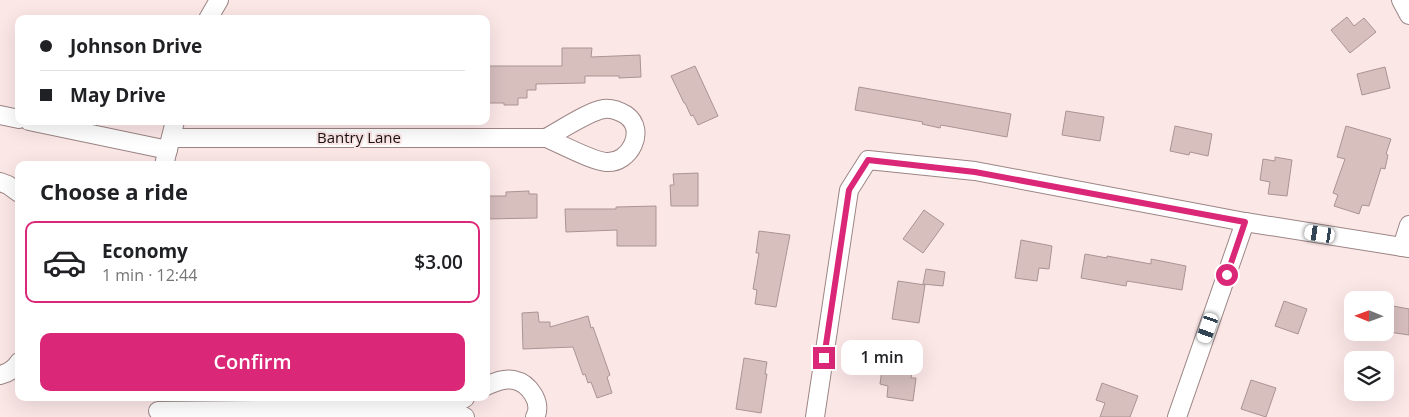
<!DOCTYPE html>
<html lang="en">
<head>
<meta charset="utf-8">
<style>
  :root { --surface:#fff; --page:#f6f6f6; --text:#202124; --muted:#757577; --line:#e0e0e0; --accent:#db2777 }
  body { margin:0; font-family:"Open Sans",sans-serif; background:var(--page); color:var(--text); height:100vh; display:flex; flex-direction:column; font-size:19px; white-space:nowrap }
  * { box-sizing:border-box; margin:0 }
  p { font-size:16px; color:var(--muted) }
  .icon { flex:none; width:28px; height:28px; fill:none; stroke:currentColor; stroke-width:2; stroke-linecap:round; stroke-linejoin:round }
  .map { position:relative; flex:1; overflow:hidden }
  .sheet { position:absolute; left:15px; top:161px; width:475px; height:240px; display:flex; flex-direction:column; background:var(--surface); border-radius:10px; box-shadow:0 5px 20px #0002 }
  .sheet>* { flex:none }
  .hud { position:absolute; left:15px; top:15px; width:475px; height:110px; border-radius:10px; box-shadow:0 5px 20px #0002; display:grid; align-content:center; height:110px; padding:0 25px; background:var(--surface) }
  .needle { width:32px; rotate:271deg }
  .fabs { position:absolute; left:1344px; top:291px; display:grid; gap:10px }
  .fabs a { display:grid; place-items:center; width:50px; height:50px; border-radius:10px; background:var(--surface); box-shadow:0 5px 20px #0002; font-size:25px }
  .end { position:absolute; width:22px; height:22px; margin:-11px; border:6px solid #db2777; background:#fff; box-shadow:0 0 0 2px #fff }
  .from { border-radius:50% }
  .bubble { position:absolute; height:35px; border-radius:10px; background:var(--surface); box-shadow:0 5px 20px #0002; font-size:16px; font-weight:600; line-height:35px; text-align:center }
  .car { position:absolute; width:15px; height:30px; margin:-15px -8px; border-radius:6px; box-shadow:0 0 4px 1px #0007; background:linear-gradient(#fff 24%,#345 0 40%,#fff 0 76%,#345 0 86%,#fff 0) }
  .hud b { display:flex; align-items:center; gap:18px; height:48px; font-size:19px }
  .hud b+b { border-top:1px solid var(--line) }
  .hud i { width:12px; height:12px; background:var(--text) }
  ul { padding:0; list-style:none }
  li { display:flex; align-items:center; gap:15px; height:82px; margin:0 10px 8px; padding:0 15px; border:2px solid var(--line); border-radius:10px }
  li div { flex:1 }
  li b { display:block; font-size:19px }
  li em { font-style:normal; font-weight:600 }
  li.current { border-color:var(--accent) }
  li>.icon { width:45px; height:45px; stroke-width:1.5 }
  h2 { padding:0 25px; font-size:22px; line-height:60px }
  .button { display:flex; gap:10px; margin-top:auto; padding:10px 25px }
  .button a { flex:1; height:58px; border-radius:10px; background:var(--accent); color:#fff; font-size:20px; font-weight:600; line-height:58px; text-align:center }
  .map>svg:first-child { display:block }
  .building { fill:#d7bfbe; stroke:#ab9393 }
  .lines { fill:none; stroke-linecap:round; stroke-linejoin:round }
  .street-casing { stroke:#9c8585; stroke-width:20 }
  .street { stroke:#fff; stroke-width:18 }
  .route { stroke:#db2777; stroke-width:6 }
  .labels { text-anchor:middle; stroke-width:4; stroke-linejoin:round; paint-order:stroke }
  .street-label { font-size:15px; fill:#1a1112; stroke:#fce7e7 }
</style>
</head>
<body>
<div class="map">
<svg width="1409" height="417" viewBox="0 0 1409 417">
  <rect width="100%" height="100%" fill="#fce7e7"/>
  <g class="building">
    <path d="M1347,17l7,9 10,-8 12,14 -26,21 -19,-23z"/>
    <path d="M562,48h30l-1,9 49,-2 1,22 -22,1v-2h-34v7l-49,1v6h-9v8h-9v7h-14v-2h-18v-37h76z"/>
    <path d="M695,66l23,50 -20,9 -5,-10 -2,1 -6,-13h-1l-13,-27z"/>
    <path d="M1385,67l5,21 -28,7 -5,-21z"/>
    <path d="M859,87l152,27 -4,23 -66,-12 -1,3 -18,-4 1,-2 -68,-12z"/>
    <path d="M1066,111l38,6 -4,24 -38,-6z"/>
    <path d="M1175,126l37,8 -4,22 -18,-4 -1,3 -19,-4z"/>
    <path d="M1346,126l45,13 -5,15 2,1 -3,14 -4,-1 -12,38 -7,-1 -3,9 -25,-8 4,-11 -5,-2 12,-34 -8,-2z"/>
    <path d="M1275,157l17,3 -5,36 -19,-2 2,-12 -10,-2 3,-21 12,2z"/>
    <path d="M698,173v33h-27l-1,-21h4l-1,-11z"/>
    <path d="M529,191v3h8v24l-51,1v-23h20v-4z"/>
    <path d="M656,206v40h-39v-16l-51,2 -1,-23h51v-2z"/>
    <path d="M924,210l20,14 -21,29 -20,-14z"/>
    <path d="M759,231l31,4 -14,72 -21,-3 2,-14 -4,-1 6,-36h-3z"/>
    <path d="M1021,240l31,6 -3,23 -10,-1 -2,13 -22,-3z"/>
    <path d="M1085,254l22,4v-2l44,8v-5l35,7 -4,24 -55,-9 -1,5 -45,-8z"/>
    <path d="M926,269l19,3 -2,14 -20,-2z"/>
    <path d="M898,281l27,4 -6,38 -27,-4z"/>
    <path d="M1284,301l23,8 -9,25 -23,-8z"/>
    <path d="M1393,306l16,3v26l-20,-3z"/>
    <path d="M538,312l1,10h11v5l38,-11 3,12 2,-1 17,48 -3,2 5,16 -15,5 -6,-16 -3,1 -3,-9 -2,1 -10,-28 -50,2 -1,-36z"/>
    <path d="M889,350l26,4 -4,24h5l-3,23 -26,-4 1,-11 -8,-2 3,-22 4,1z"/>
    <path d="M744,358l23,4 -2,12h2l-6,39 -25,-4z"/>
    <path d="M1251,380l25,8 -10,29 -25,-8z"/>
    <path d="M1102,383l36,13 -8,21h-30l5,-14 -9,-3z"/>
  </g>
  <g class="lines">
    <g class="street-casing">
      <g id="street">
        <path d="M1401,0l8,15"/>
        <path d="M208,19l11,-19"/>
        <path d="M0,115l19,4"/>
        <path d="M29,121l139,29"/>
        <path d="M171,138h375c15,6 46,23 60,24 24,2 41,-32 20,-47 -7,-4 -14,-7 -22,-6 -15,2 -43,21 -58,29"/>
        <path d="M164,165l11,-44"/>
        <path d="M0,182l8,3 11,8"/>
        <path d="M1402,247l7,-22"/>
        <path d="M0,375c8,-2 15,-6 19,-13"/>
        <path d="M486,386c9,-4 18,-8 28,-6 15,3 29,23 21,37"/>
        <path d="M446,408l19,9"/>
        <path d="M158,411l288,-3 19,-10"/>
        <path d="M815,417l34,-227 19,-30 107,11 270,51 164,26"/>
        <path d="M1177,417l68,-195"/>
      </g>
    </g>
    <use href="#street" class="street"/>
  </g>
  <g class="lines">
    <path class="route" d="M824,358l25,-168 19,-30 107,12 270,50 -18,53"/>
  </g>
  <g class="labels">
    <g class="street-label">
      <text x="359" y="143">Bantry Lane</text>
    </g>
  </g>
</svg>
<div class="fabs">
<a><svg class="needle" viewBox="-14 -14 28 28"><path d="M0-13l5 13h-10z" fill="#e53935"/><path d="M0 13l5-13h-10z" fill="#757577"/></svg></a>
<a><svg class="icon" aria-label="layers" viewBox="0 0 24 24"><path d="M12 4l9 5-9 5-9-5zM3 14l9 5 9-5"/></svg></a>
</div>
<i class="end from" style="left:1227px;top:275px"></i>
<i class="end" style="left:824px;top:358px"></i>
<div class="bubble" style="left:841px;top:340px;width:82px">1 min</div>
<i class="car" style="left:1320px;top:234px;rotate:279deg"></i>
<i class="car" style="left:1208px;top:328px;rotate:199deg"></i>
<div class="hud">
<b><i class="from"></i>Johnson Drive</b>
<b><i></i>May Drive</b>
</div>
<section class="sheet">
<h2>Choose a ride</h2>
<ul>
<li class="current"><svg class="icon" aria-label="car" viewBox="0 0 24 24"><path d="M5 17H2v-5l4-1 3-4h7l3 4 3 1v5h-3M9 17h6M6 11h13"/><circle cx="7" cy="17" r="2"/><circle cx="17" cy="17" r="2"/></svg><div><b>Economy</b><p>1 min · 12:44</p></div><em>$3.00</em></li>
</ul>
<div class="button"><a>Confirm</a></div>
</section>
</div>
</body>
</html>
